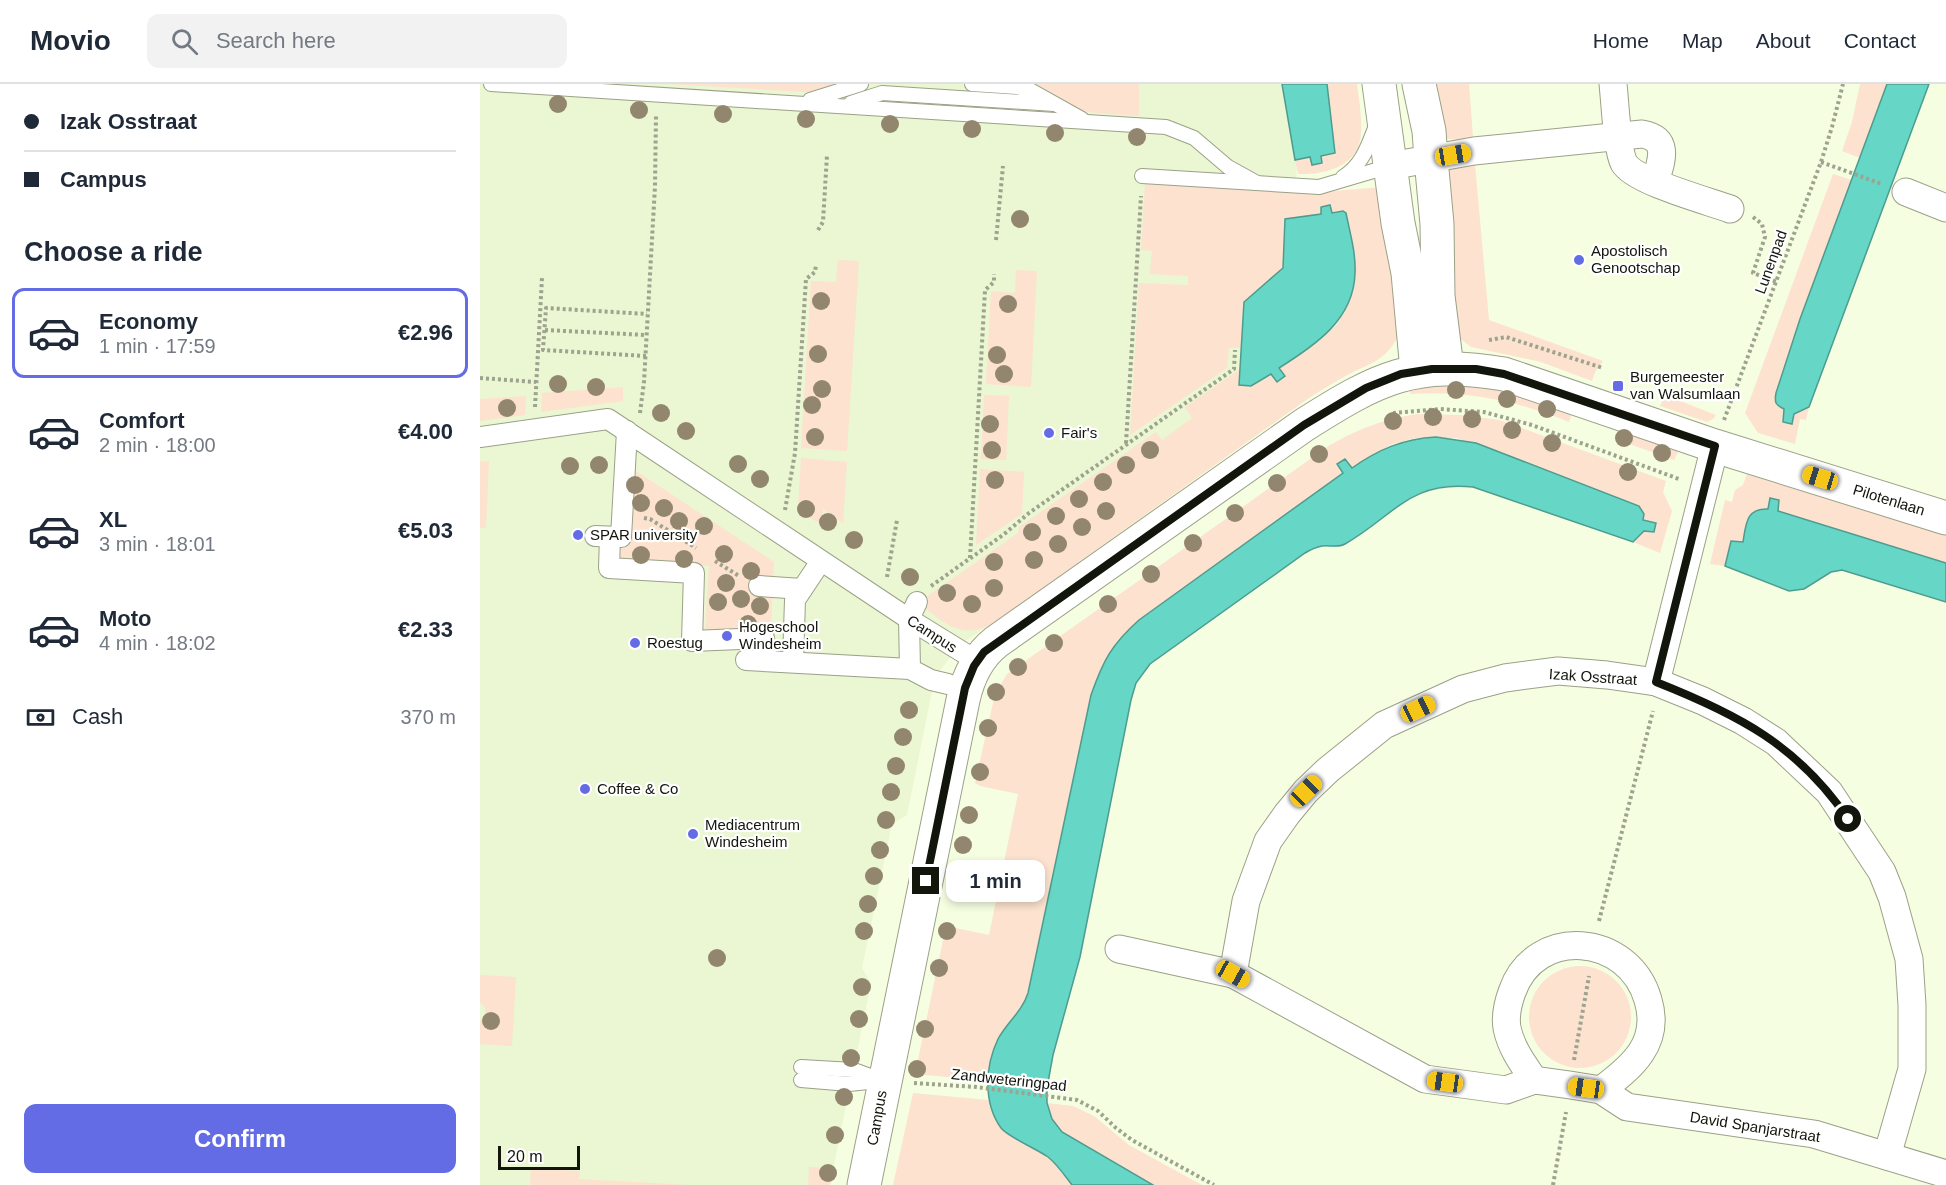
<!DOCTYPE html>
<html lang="en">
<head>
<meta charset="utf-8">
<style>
  :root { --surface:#fff; --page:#f2f2f3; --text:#1f2937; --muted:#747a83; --line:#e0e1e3; --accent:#636ce5 }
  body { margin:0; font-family:Helvetica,sans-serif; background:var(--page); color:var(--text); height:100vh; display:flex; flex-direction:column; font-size:22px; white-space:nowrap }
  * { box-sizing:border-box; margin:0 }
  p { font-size:20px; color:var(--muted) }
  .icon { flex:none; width:33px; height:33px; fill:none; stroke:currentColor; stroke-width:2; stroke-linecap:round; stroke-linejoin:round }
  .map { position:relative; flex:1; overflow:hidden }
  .drawer { display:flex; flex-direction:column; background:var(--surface); width:480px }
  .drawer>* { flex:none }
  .top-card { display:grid; align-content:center; height:132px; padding:0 24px; background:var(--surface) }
  .scale { position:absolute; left:18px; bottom:15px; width:82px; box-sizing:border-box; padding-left:6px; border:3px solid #12150b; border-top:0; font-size:16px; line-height:21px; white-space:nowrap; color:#12150b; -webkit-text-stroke:4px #fff; paint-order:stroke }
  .end { position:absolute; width:27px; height:27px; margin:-14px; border:8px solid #12150b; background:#fff; box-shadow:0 0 0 3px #fff }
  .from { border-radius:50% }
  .bubble { position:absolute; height:42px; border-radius:12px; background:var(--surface); box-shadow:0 3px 9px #0003; font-size:20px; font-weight:700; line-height:42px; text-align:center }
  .car { position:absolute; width:18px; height:36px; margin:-18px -9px; border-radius:8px; box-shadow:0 0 4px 2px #0007; background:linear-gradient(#f5c518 24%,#345 0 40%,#f5c518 0 76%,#345 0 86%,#f5c518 0) }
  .top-card b { display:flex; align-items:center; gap:21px; height:57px; font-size:22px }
  .top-card b+b { border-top:2px solid var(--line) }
  .top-card i { width:15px; height:15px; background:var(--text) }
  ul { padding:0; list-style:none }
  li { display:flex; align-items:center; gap:18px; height:90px; margin:0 12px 9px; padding:0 12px; border:3px solid transparent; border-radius:12px }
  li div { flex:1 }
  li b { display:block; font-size:22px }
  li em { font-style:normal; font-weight:700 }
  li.current { border-color:var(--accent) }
  li>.icon { width:54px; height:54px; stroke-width:1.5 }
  h2 { padding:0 24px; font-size:27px; line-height:72px }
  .pay { display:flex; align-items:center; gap:15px; height:66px; padding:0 24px; font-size:22px }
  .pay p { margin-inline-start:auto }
  .action { display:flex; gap:12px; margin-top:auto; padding:12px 24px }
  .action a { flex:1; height:69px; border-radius:12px; background:var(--accent); color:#fff; font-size:24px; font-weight:700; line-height:69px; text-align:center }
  header { display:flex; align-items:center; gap:36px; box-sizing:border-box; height:84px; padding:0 30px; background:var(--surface); border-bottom:2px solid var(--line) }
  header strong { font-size:28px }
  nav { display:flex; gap:33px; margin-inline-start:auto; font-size:21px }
  .search { width:420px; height:54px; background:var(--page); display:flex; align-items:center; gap:15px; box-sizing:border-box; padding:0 21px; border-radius:12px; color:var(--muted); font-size:22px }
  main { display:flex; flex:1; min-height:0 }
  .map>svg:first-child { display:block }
  .built { fill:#ebf6d2 }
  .green { fill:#fce2cf }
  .water { fill:#66d6c6; stroke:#4d9c8e; stroke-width:1.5 }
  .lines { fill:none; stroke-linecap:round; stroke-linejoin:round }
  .service-casing { stroke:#9aa187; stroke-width:16 }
  .pedestrian-casing { stroke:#9aa187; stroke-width:22 }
  .minor-casing { stroke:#9aa187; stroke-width:29 }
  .tertiary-casing { stroke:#9aa187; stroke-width:35 }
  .path { stroke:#9da38e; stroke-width:4; stroke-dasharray:3 3; stroke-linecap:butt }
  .service { stroke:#fff; stroke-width:14 }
  .pedestrian { stroke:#fff; stroke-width:20 }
  .minor { stroke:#fff; stroke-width:27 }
  .tertiary { stroke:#fff; stroke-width:33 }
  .tree { fill:#92876e }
  .route { stroke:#12150b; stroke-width:8 }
  .poi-dot { fill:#636ce5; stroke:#fff; stroke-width:2 }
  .labels { text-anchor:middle; stroke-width:4.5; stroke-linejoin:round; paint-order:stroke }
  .poi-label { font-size:15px; fill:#12150b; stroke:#fff; text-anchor:start }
  .street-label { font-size:15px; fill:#12150b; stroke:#fff }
</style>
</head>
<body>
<header>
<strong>Movio</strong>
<div class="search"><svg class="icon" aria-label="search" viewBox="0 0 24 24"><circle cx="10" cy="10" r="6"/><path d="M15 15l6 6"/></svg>Search here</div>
<nav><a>Home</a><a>Map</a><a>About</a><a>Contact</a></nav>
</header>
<main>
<section class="drawer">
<div class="top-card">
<b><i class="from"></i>Izak Osstraat</b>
<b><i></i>Campus</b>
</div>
<h2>Choose a ride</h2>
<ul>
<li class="current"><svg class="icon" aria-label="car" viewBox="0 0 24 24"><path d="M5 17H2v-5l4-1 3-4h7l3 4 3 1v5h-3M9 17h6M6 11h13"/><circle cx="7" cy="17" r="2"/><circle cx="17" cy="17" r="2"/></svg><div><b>Economy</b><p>1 min · 17:59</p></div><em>€2.96</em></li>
<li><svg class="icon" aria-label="car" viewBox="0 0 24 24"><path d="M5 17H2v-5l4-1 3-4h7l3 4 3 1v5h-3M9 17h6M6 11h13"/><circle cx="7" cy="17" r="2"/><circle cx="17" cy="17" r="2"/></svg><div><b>Comfort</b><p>2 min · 18:00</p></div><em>€4.00</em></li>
<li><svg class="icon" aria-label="car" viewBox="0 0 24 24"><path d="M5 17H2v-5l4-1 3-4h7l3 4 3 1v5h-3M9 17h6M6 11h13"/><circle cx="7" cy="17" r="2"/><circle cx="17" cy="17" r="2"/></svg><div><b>XL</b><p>3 min · 18:01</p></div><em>€5.03</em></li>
<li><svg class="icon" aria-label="car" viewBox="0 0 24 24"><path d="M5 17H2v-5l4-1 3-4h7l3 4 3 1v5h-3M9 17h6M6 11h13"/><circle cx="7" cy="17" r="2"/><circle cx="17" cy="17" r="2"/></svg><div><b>Moto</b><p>4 min · 18:02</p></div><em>€2.33</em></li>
</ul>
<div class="pay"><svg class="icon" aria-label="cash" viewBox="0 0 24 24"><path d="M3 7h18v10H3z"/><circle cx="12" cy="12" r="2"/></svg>Cash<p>370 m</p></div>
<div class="action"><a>Confirm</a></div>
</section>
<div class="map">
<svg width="1466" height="1101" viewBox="0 0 1466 1101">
  <rect width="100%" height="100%" fill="#f6fee2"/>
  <path class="built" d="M0,0h804l12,71 2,70 -4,182 -335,239 -24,31 -28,138 -15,9 -30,144 9,15 -41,202h-350z"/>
  <g class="green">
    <path d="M188,0h170l-32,8z"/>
    <path d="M556,0h103v32l-43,-3 -14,-2z"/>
    <path d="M847,0h30c2,16 5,32 4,48 -1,34 -35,43 -63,42l-3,-14 15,-3 2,8 10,-2 -1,-7 13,-3z"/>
    <path d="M957,0h32l4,53 -2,2 -13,1 -16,-2z"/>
    <path d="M1380,0h27l-27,74 -18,-7 10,-29z"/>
    <path d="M995,80l14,156 114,41 -8,11 -3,9 -51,-19 -70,-15 -13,-10 -5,-8 -5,-158 10,-5z"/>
    <path d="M1353,90l19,6 -52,139 -26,81 10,9 -1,13 11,-8 15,-7 -3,13 -6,-1 -5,25 -37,-11 -13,-20z"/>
    <path d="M665,99l176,9 61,-5 16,149c-13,27 -32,28 -56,42 -11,6 -22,13 -33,20l-320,228c-30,12 -44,-3 -67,-20l7,-11 89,-62 1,-6 137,-95 6,8 30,-22 -7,-11 55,-38 -1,16 13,1 19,-13 7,9 7,-6 -6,-8 43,-29 15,-15 18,-52 -9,-59 -3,-2 -12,2 -1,-8 -9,2 1,7 -16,2 -23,52 -39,34 -3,46h-12l-2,20 -97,67 9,-152 49,2v-9l-38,-2 2,-23 -11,-1z"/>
    <path d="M358,176l21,1 -12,190 -46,-3 10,-167 25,1z"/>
    <path d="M536,186l21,1 -6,116 -45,-3 5,-93 24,2z"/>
    <path d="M963,300l60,4 70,23 -4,11c-51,-21 -103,-32 -158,-28l-2,-3 2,-2z"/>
    <path d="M143,303v14l-82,11 1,-19z"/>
    <path d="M504,311l25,1 -3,64 -25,-1z"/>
    <path d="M1185,311l51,20 -3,4 -6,3 -47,-16z"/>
    <path d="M46,312l-1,19 -45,6v-22z"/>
    <path d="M937,330l43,1 40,5 166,61 -3,11 9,19 -12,42 -27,-11 11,-11 12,-8 -13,-3 -186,-82h-42l-22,6 -22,11 -19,13 -15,-4 6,9 -204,147c-28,25 -36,41 -48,75l-66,309 -26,34 -10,43 -74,-7 31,-148 43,9 29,-141 -38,-8 -5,-3 20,-89 12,-20 323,-229c31,-17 51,-25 87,-31z"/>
    <path d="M1146,346l53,20 -5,10 -53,-19z"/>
    <path d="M321,374l46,4 -4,61 -20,-14 -1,16 -24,-15z"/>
    <path d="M9,377l-3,67h-6v-66z"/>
    <path d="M150,383l144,95 -3,64 -66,5 4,-65 -90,-6z"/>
    <path d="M500,385l44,3 -2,42 -46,31z"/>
    <path d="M1267,390l199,60v29l-169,-52c-27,-7 -31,7 -34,31h-12l-6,24 -15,-2 15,-64 7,2 3,-12 8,-5z"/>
    <circle cx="1100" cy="933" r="51"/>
    <path d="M0,891l36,2 -4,69 -32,-2v-23l5,-7v-6l-5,-6z"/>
    <path d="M433,1009l75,7 14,29 48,29 22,27h-179z"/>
    <path d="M567,1019l26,3 21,10 35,29 73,40h-49l-91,-53 -10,-13z"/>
    <path d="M329,1083l25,1 -4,17h-22z"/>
    <path d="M51,1085l49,2 -1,8 110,6h-159z"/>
  </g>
  <g class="water">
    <path d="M802,0h45l8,69 -14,3 1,7 -10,2 -2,-8 -15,3z"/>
    <path d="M1407,0h42l-120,323 -15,7 -2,10 -9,-2 1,-13c-8,-4 -10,-6 -8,-16l24,-74z"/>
    <path d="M850,121l2,8 11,-2 3,2c4,20 10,40 9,60 -1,47 -41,73 -76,95l6,8 -8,6 -6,-8 -20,12 -12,-1 5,-83 39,-34 2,-49 36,-5v-7z"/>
    <path d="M956,353l40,6 163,63 5,8 -1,6 13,3 -2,9 -10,-1 -11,11 -160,-55c-63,-7 -79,29 -128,57 -7,4 -15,1 -23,2 -6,1 -12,4 -17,7l-155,111 -14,19 -5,17 -51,257 -27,98 -6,33v15l5,16 10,13 91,53h-81c-7,-9 -15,-21 -24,-28 -11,-8 -40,-20 -47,-29 -18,-25 -16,-62 -3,-89 9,-17 24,-27 30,-46l63,-298c12,-34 20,-50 48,-75l204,-147 -6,-9 8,-5 7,9c27,-19 51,-29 84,-31z"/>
    <path d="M1290,414l9,2 -1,11 168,52v39l-104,-32 -11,2 -27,17 -15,2 -64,-25 6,-25 12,1c3,-18 3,-34 25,-33z"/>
  </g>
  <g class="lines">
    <g class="service-casing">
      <g id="service">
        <path d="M11,0l675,43 28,11 34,29 29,16"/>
        <path d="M492,0l45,3 13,3 52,29"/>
        <path d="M330,16l51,-16"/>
        <path d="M371,19l31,-10 172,11"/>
        <path d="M662,92l177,11 71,-21"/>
        <path d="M863,93c20,-12 26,-34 34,-54"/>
        <path d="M321,983l53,3 30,11"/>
        <path d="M321,996l48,4 29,-3"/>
      </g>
    </g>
    <g class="pedestrian-casing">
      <g id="pedestrian">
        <path d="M0,353l128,-18 301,200 68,42"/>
        <path d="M115,452l26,1 6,-106"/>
        <path d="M130,453l-1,31 85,5 -2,68 72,-3 3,22"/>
        <path d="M279,502l43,3"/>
        <path d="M266,576l164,9 21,11 17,4"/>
        <path d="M313,577l2,-61 26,-39"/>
        <path d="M430,585l-1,-50 8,-17"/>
      </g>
    </g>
    <g class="minor-casing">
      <g id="minor">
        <path d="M1133,0c2,17 4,66 11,79 10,18 84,38 106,46"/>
        <path d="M910,82l84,-15 168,-17c29,5 19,28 13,48"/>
        <path d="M1426,108l40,16"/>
        <path d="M1176,598l59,-236"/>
        <path d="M639,865l114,25 13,-73 22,-60 19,-27 19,-23 22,-21 56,-45 79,-36 42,-11 53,-7 49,4 49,7 47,19 40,20 33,21 53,50 53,80 10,25 17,62 3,46v64l-25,87"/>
        <path d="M753,890l192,105 81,11 28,-10 36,5 31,5 26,17 187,27 132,40"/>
        <path d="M1054,996c-11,-16 -23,-32 -27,-52 -2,-12 1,-25 5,-36 23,-67 117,-59 136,8 13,43 -16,67 -47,90"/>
      </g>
    </g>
    <g class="tertiary-casing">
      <g id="tertiary">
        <path d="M899,0l19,139 10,50 9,98"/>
        <path d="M939,0l10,47 2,28 6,65 1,72 9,72"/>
        <path d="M384,1101l99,-485c5,-23 14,-43 33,-58l308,-217c74,-47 110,-66 200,-51l211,72 231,72"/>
      </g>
    </g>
    <g class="path">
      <path d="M1341,78l61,22"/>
      <path d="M1273,133l9,7 3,13 -12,36 24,9"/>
      <path d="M338,146l5,-8 4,-67"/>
      <path d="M516,156l7,-74"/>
      <path d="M65,246l101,5"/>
      <path d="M1009,256l17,-3 97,31"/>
      <path d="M166,272l-103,-6 3,-42 101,6"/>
      <path d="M0,294l56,4"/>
      <path d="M55,323l7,-129"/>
      <path d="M160,329l4,-31 11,-196 1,-71"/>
      <path d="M913,329l47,-4 44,3 48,13 147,54"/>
      <path d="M1244,336l97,-258 11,-35 11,-43"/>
      <path d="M646,359l15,-247"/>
      <path d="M305,426l10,-57 11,-174 9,-7 1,-8"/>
      <path d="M164,434l6,1 46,29"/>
      <path d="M490,474l15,-268 9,-8v-8"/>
      <path d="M235,477l24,15"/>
      <path d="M407,493l10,-57"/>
      <path d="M451,502l72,-51 26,-22 205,-144 1,-19"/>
      <path d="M1119,837l54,-210"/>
      <path d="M1094,976l15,-84"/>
      <path d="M434,999l62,4 101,13 21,11 18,17 16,12 82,45"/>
      <path d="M1073,1101l13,-73"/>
    </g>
    <use href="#service" class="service"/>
    <use href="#pedestrian" class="pedestrian"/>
    <use href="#minor" class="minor"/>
    <use href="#tertiary" class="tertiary"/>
  </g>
  <g class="tree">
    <circle cx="78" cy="20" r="9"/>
    <circle cx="159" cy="26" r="9"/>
    <circle cx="243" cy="30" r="9"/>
    <circle cx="326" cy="35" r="9"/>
    <circle cx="410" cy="40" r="9"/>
    <circle cx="492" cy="45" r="9"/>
    <circle cx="575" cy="49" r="9"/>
    <circle cx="657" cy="53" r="9"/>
    <circle cx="540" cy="135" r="9"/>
    <circle cx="341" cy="217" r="9"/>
    <circle cx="528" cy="220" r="9"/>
    <circle cx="338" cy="270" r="9"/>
    <circle cx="517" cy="271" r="9"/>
    <circle cx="524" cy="290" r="9"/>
    <circle cx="78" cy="300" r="9"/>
    <circle cx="116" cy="303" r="9"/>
    <circle cx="342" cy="305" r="9"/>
    <circle cx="976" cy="306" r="9"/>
    <circle cx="1027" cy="315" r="9"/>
    <circle cx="332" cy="321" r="9"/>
    <circle cx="27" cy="324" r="9"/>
    <circle cx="1067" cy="325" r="9"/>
    <circle cx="181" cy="329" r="9"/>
    <circle cx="953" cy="333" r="9"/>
    <circle cx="992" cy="335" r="9"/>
    <circle cx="913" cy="337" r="9"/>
    <circle cx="510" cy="340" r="9"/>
    <circle cx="1032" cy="346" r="9"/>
    <circle cx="206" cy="347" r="9"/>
    <circle cx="335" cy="353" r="9"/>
    <circle cx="1144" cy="354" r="9"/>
    <circle cx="1072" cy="359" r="9"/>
    <circle cx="512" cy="366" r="9"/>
    <circle cx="670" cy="366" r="9"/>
    <circle cx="1182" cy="369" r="9"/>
    <circle cx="839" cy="370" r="9"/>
    <circle cx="258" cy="380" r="9"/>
    <circle cx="119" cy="381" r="9"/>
    <circle cx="646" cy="381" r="9"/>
    <circle cx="90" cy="382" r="9"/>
    <circle cx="1148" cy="388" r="9"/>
    <circle cx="280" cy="395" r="9"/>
    <circle cx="515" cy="396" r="9"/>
    <circle cx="623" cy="398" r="9"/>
    <circle cx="797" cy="399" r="9"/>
    <circle cx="155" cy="401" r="9"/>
    <circle cx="599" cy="415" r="9"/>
    <circle cx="161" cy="419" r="9"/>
    <circle cx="184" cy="424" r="9"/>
    <circle cx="326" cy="425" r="9"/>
    <circle cx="626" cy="427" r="9"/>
    <circle cx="755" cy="429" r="9"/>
    <circle cx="576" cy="432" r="9"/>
    <circle cx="199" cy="437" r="9"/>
    <circle cx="348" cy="438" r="9"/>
    <circle cx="224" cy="442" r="9"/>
    <circle cx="602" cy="443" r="9"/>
    <circle cx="552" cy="448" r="9"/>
    <circle cx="374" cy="456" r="9"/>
    <circle cx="713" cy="459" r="9"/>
    <circle cx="578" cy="460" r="9"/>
    <circle cx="244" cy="470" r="9"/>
    <circle cx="161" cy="471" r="9"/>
    <circle cx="204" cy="475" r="9"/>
    <circle cx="554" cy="476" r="9"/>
    <circle cx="514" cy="478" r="9"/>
    <circle cx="271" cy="487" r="9"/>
    <circle cx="671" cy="490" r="9"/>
    <circle cx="430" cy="493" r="9"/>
    <circle cx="246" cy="499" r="9"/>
    <circle cx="514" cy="504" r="9"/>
    <circle cx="467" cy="509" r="9"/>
    <circle cx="261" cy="515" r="9"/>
    <circle cx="238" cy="518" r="9"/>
    <circle cx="492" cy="520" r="9"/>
    <circle cx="628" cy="520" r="9"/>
    <circle cx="280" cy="522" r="9"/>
    <circle cx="268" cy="540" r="9"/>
    <circle cx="574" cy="559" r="9"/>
    <circle cx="538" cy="583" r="9"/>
    <circle cx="516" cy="608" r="9"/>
    <circle cx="429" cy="626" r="9"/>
    <circle cx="508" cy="644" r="9"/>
    <circle cx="423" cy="653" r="9"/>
    <circle cx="416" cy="682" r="9"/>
    <circle cx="500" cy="688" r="9"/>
    <circle cx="411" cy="708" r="9"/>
    <circle cx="489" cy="731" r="9"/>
    <circle cx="406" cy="736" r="9"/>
    <circle cx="483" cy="761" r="9"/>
    <circle cx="400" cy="766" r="9"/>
    <circle cx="394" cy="792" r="9"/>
    <circle cx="475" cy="804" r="9"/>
    <circle cx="388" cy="820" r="9"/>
    <circle cx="384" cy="847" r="9"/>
    <circle cx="467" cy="847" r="9"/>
    <circle cx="237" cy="874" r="9"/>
    <circle cx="459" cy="884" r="9"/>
    <circle cx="382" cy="903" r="9"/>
    <circle cx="379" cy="935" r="9"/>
    <circle cx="11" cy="937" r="9"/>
    <circle cx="445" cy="945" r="9"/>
    <circle cx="371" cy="974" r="9"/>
    <circle cx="437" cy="985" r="9"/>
    <circle cx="364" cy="1013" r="9"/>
    <circle cx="355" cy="1051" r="9"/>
    <circle cx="348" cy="1089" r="9"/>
  </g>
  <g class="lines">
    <path class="route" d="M446,797l39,-193 9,-22 10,-14 320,-227 62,-37 35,-14 31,-5h44l28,5 211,72 -59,236c81,32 142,63 192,137"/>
  </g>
  <g class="poi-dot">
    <circle cx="1099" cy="176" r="6"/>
    <rect x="1132" y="296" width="12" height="12" rx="3"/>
    <circle cx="569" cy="349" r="6"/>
    <circle cx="98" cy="451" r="6"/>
    <circle cx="247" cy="552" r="6"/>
    <circle cx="155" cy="559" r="6"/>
    <circle cx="105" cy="705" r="6"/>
    <circle cx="213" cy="750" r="6"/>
  </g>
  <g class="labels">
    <g class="poi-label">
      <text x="1111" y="172">Apostolisch<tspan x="1111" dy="17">Genootschap</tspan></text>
      <text x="1150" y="298">Burgemeester<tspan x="1150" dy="17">van Walsumlaan</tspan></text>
      <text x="581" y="354">Fair's</text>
      <text x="110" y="456">SPAR university</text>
      <text x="259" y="548">Hogeschool<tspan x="259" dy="17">Windesheim</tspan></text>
      <text x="167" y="564">Roestug</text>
      <text x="117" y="710">Coffee &amp; Co</text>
      <text x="225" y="746">Mediacentrum<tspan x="225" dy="17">Windesheim</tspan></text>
    </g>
    <g class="street-label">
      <text transform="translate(1291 178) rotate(-70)" y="5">Lunenpad</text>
      <text transform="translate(1409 416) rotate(17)" y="5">Pilotenlaan</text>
      <text transform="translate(452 550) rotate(33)" y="5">Campus</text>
      <text transform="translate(1113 593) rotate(4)" y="5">Izak Osstraat</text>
      <text transform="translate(529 996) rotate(6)" y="5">Zandweteringpad</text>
      <text transform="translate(397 1034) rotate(-80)" y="5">Campus</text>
      <text transform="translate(1275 1043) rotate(9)" y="5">David Spanjarstraat</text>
    </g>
  </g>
</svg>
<div class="scale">20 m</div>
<i class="end from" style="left:1368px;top:735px"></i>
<i class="end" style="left:446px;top:797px"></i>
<div class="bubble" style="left:466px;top:776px;width:99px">1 min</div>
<i class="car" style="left:973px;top:71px;rotate:80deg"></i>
<i class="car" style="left:1340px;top:394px;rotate:287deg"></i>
<i class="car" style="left:938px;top:625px;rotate:65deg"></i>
<i class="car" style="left:826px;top:707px;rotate:45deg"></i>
<i class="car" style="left:753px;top:890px;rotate:119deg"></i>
<i class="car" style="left:965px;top:998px;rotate:278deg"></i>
<i class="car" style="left:1106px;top:1004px;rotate:278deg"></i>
</div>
</main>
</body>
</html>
